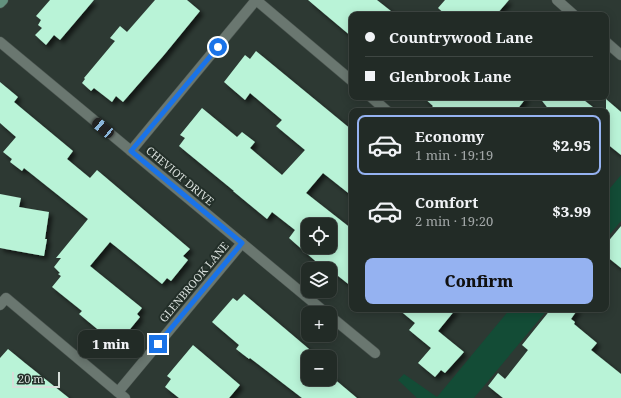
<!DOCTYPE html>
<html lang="en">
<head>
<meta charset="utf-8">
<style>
  :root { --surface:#222b26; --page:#2a332e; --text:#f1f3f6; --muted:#a2a7a7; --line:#3f4743; --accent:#95b2f1 }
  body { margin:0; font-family:"Noto Serif",serif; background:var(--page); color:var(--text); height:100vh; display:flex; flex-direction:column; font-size:15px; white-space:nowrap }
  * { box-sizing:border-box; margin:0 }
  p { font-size:13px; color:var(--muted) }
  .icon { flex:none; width:22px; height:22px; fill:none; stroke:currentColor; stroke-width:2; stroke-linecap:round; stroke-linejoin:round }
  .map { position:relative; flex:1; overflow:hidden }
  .details { position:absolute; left:349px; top:108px; width:260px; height:204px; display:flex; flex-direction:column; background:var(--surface); border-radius:8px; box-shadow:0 2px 10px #0003,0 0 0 1px var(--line) }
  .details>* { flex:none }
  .banner { position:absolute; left:349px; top:12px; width:260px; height:88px; border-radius:8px; box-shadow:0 2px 10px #0003,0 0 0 1px var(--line); display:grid; align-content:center; height:88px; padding:0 16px; background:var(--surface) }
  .buttons { position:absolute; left:301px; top:218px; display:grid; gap:8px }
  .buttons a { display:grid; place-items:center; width:36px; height:36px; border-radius:8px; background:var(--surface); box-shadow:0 2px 10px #0003,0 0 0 1px var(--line); font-size:20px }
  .scale { position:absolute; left:12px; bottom:10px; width:48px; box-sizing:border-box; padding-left:4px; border:2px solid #d7deda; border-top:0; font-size:11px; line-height:14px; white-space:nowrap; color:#d7deda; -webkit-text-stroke:3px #232f29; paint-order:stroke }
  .end { position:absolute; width:18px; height:18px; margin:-9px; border:5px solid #1a73e8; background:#fff; box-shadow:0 0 0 2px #fff }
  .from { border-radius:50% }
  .bubble { position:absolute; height:28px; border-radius:8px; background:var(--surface); box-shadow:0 2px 10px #0003,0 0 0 1px var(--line); font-size:13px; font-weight:800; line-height:28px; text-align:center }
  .car { position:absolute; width:12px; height:24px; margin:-12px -6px; border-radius:5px; box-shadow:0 0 3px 1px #0007; background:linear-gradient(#222 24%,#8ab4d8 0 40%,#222 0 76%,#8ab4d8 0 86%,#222 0) }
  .banner b { display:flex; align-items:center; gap:14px; height:38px; font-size:15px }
  .banner b+b { border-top:1px solid var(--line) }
  .banner i { width:10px; height:10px; background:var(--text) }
  ul { padding:7px 0 0; list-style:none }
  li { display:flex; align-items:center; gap:12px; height:60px; margin:0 8px 6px; padding:0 8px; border:2px solid transparent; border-radius:8px }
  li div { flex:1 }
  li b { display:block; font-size:15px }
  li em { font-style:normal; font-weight:800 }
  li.active { border-color:var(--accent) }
  li>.icon { width:36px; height:36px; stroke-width:1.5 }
  .primary-button { display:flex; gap:8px; margin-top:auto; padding:8px 16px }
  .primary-button a { flex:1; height:46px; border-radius:8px; background:var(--accent); color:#111; font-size:16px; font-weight:800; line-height:46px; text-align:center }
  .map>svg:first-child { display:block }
  .green { fill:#134c36 }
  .building { fill:#b9f3d7; fill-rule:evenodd; filter:url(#shadow) }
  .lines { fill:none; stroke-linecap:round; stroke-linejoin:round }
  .street-casing { stroke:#4b5550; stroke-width:11 }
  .secondary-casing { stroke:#4b5550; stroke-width:11 }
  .street { stroke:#6a7770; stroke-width:10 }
  .secondary { stroke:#63917e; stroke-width:10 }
  .route { stroke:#1a73e8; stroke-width:5 }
  .labels { text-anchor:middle; stroke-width:4; stroke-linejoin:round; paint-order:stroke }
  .street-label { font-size:11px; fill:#d7deda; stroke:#232f29 }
</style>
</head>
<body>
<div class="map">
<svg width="621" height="398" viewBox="0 0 621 398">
  <defs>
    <filter id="shadow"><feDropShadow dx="3.5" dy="3.5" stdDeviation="2" flood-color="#0009"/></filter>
  </defs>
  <rect width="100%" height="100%" fill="#2d3933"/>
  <g class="green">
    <path d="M621,175v46l-15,18v-46z"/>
    <path d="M510,309h38l-74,89h-57l-19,-18 6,-6 33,23z"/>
  </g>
  <g class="building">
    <path d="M50,0h44l-34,40 -6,-5 -8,10 -11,-10 7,-7 -4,-3 3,-5 -5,-4z"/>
    <path d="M155,0h32l13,11 -36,44 -41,47 -7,-6 -4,6 -18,-14 -3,3 -9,-8 3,-4 -1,-1 31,-37 -5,-3 10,-12 7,6z"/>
    <path d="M308,0h69l19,15h-44v22z"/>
    <path d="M445,0h64l-13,15h-50l-8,-7z"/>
    <path d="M256,51l96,79v66l-29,-23 -17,20 46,36v58l-29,-23 -2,2 -32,-28 6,-8 -23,-18 -5,7 -34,-28h1l-55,-45 6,-8 -5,-3 22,-27 35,29 5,-5 13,10 -5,6 32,27 23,-25 -29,-24 6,-6 -32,-27 -5,7 -21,-18 21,-27 5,4zM308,225h22v22h-22z"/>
    <path d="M0,82l18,15 -4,5 59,49 -6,8 23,19 7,-8 93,79 -7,7 5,4 -17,21 -4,-3 -5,6 -52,-42 -20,24 52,42 -5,6 3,3 -18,22 -4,-4 -5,7 -34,-28 3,-3 -30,-24 9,-11 -3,-2 2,-1 -6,-6 7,-9h-5l32,-39 -64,-51 -2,3 -12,-9 2,-3 -9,-7 13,-15 -16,-14z"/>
    <path d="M423,97h104l-11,14h-87l4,-5z"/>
    <path d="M539,97h41l18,14h-48z"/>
    <path d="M606,99l15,13v43l-15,-12z"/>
    <path d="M0,194l21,4 -2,9 30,5 -4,27h2l-3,17 -44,-8z"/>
    <path d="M621,226v42l-15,-12v-12z"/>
    <path d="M244,294l71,60 -2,3h-5v22h22v-6l3,3 -1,1 25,21h-55l-52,-40 -1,1 -13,-10 3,-4 -27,-23 21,-24 4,3z"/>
    <path d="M398,309h58l-18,22 26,21 -19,21 -4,-3 -6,7 -17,-14 13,-15 -22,-18 6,-7z"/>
    <path d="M551,309h27l-7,10 4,3 -1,2 23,19 -6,7 30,24v24h-118l-15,-12 10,-13 7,6 23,-29 -6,-5z"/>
    <path d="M193,345l47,40 -11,13h-50l-14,-11 6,-8 -4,-3z"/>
    <path d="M8,349l17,14 44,35h-69v-40z"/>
  </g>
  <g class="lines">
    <g class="street-casing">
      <g id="street">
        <path d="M256,0l96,81"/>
        <path d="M557,0l17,15"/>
        <path d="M0,42l326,271"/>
        <path d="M606,42l15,13"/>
        <path d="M371,97l16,14"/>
        <path d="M131,151l125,-151"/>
        <path d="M0,305l6,-7 119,100"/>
        <path d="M330,316l45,37"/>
        <path d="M118,392l124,-149"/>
      </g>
    </g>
    <g class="secondary-casing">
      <path id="secondary" d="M0,3l3,-3"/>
    </g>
    <use href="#street" class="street"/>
    <use href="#secondary" class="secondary"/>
  </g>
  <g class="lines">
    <path class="route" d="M158,344l84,-101 -111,-92 87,-104"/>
  </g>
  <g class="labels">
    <g class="street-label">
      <text transform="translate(180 176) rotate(40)" y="4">CHEVIOT DRIVE</text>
      <text transform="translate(194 282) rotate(-50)" y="4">GLENBROOK LANE</text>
    </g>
  </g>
</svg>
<div class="buttons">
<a><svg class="icon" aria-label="locate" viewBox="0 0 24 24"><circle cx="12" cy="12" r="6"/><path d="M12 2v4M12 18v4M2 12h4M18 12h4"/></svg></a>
<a><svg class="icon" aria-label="layers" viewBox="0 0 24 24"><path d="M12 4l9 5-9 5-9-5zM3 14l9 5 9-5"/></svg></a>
<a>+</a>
<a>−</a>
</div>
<div class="scale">20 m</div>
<i class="end from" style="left:218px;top:47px"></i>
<i class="end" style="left:158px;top:344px"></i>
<div class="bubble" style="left:78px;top:330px;width:66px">1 min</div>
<i class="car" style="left:103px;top:128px;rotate:310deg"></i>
<div class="banner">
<b><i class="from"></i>Countrywood Lane</b>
<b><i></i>Glenbrook Lane</b>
</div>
<section class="details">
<ul>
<li class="active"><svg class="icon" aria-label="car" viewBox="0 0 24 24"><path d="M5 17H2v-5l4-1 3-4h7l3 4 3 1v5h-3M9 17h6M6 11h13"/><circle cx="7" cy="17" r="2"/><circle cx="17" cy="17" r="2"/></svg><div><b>Economy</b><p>1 min · 19:19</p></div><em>$2.95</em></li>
<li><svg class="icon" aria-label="car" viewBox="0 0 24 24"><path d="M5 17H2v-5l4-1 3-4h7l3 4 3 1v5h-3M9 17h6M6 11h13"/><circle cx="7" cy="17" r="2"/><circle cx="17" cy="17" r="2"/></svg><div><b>Comfort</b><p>2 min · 19:20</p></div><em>$3.99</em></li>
</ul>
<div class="primary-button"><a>Confirm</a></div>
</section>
</div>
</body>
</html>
